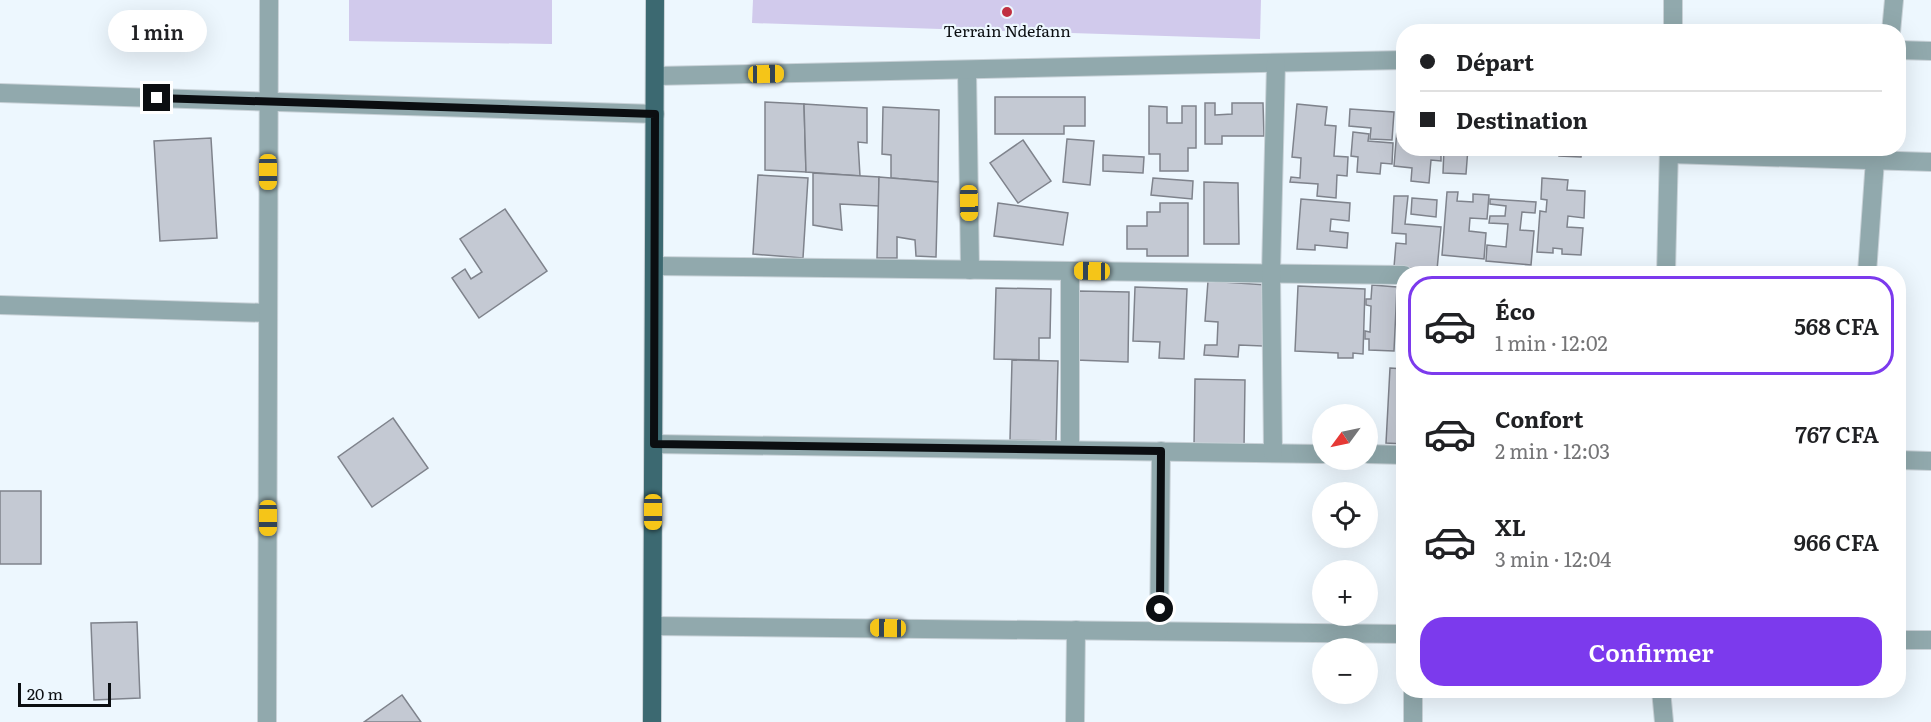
<!DOCTYPE html>
<html lang="fr">
<head>
<meta charset="utf-8">
<style>
  :root { --surface:#fff; --page:#f2f2f2; --text:#202124; --muted:#757577; --line:#e0e0e0; --accent:#7c3aed }
  body { margin:0; font-family:Literata,serif; background:var(--page); color:var(--text); height:100vh; display:flex; flex-direction:column; font-size:22px; white-space:nowrap }
  * { box-sizing:border-box; margin:0 }
  p { font-size:20px; color:var(--muted) }
  .icon { flex:none; width:33px; height:33px; fill:none; stroke:currentColor; stroke-width:2; stroke-linecap:round; stroke-linejoin:round }
  .map { position:relative; flex:1; overflow:hidden }
  .sheet { position:absolute; left:1396px; top:266px; width:510px; height:432px; display:flex; flex-direction:column; background:var(--surface); border-radius:24px; box-shadow:0 6px 24px #0002 }
  .sheet>* { flex:none }
  .top-card { position:absolute; left:1396px; top:24px; width:510px; height:132px; border-radius:24px; box-shadow:0 6px 24px #0002; display:grid; align-content:center; height:132px; padding:0 24px; background:var(--surface) }
  .needle { width:39px; rotate:237deg }
  .tools { position:absolute; left:1312px; top:404px; display:grid; gap:12px }
  .tools a { display:grid; place-items:center; width:66px; height:66px; border-radius:50%; background:var(--surface); box-shadow:0 6px 24px #0002; font-size:30px }
  .scale { position:absolute; left:18px; bottom:15px; width:93px; box-sizing:border-box; padding-left:6px; border:3px solid #0b0e11; border-top:0; font-size:16px; line-height:21px; white-space:nowrap; color:#0b0e11; -webkit-text-stroke:4px #edf7fe; paint-order:stroke }
  .end { position:absolute; width:27px; height:27px; margin:-14px; border:8px solid #0b0e11; background:#fff; box-shadow:0 0 0 3px #fff }
  .from { border-radius:50% }
  .bubble { position:absolute; height:42px; border-radius:21px; background:var(--surface); box-shadow:0 6px 24px #0002; font-size:20px; font-weight:600; line-height:42px; text-align:center }
  .car { position:absolute; width:18px; height:36px; margin:-18px -9px; border-radius:8px; box-shadow:0 0 4px 2px #0007; background:linear-gradient(#f5c518 24%,#345 0 40%,#f5c518 0 76%,#345 0 86%,#f5c518 0) }
  .top-card b { display:flex; align-items:center; gap:21px; height:57px; font-size:22px }
  .top-card b+b { border-top:2px solid var(--line) }
  .top-card i { width:15px; height:15px; background:var(--text) }
  ul { padding:10px 0 0; list-style:none }
  li { display:flex; align-items:center; gap:18px; height:99px; margin:0 12px 9px; padding:0 12px; border:3px solid transparent; border-radius:24px }
  li div { flex:1 }
  li b { display:block; font-size:22px }
  li em { font-style:normal; font-weight:600 }
  li.on { border-color:var(--accent) }
  li>.icon { width:54px; height:54px; stroke-width:1.5 }
  .action { display:flex; gap:12px; margin-top:auto; padding:12px 24px }
  .action a { flex:1; height:69px; border-radius:24px; background:var(--accent); color:#fff; font-size:24px; font-weight:600; line-height:69px; text-align:center }
  .map>svg:first-child { display:block }
  .green { fill:#d1caec }
  .building { fill:#c4c9d3; stroke:#7f838c; stroke-width:1.5 }
  .lines { fill:none; stroke-linecap:round; stroke-linejoin:round }
  .street-casing { stroke:#c9d2d8; stroke-width:20 }
  .primary-casing { stroke:#c9d2d8; stroke-width:20 }
  .street { stroke:#91a9ad; stroke-width:18 }
  .primary { stroke:#3c6971; stroke-width:18 }
  .route { stroke:#0b0e11; stroke-width:8 }
  .poi-dot { fill:#c03041; stroke:#edf7fe; stroke-width:2 }
  .labels { text-anchor:middle; stroke-width:4.5; stroke-linejoin:round; paint-order:stroke }
  .poi-label { font-size:16px; fill:#0b0e11; stroke:#edf7fe }
</style>
</head>
<body>
<div class="map">
<svg width="1931" height="722" viewBox="0 0 1931 722">
  <rect width="100%" height="100%" fill="#edf7fe"/>
  <g class="green">
    <path d="M349,0h203v44l-203,-3z"/>
    <path d="M753,0h508l-1,39 -508,-16z"/>
  </g>
  <g class="building">
    <path d="M995,97h90v29h-21v8h-69z"/>
    <path d="M765,102l39,2 2,68 -41,-2z"/>
    <path d="M1205,103h10v12l17,-1v-11h31l1,33h-42v8h-17z"/>
    <path d="M804,104l63,4v35l-9,-1 2,34 -54,-4z"/>
    <path d="M1297,104l30,3 -2,18 11,1 -2,30 14,1 -1,19 -10,-1 -1,23 -19,-2 1,-12 -28,-2 1,-5 9,1 1,-20 -9,-1z"/>
    <path d="M1149,106l18,1v16h15v-17h14v42h-8v23h-28v-17h-11z"/>
    <path d="M883,107l56,3 -1,72 -47,-4v-23l-9,-1z"/>
    <path d="M1350,109l44,3 -2,28 -22,-1 1,-11 -22,-2z"/>
    <path d="M1398,117l6,1v30h26v6l11,1v6l-10,-1 -2,23 -18,-2 1,-13 -18,-2z"/>
    <path d="M1353,132l16,2 -1,7 25,2 -1,21 -11,-1 -1,11 -23,-2 1,-15 -7,-1z"/>
    <path d="M211,138l6,100 -57,3 -6,-100z"/>
    <path d="M1067,139l27,2 -4,44 -27,-3z"/>
    <path d="M1023,140l28,41 -33,22 -28,-40z"/>
    <path d="M1444,148h24l-2,26 -23,-1z"/>
    <path d="M1559,148h23l-1,9 -22,-1z"/>
    <path d="M1103,155l41,2 -1,16 -40,-2z"/>
    <path d="M813,173l66,4v29l-39,-2 2,26 -29,-5z"/>
    <path d="M758,175l50,3 -5,80 -50,-4z"/>
    <path d="M879,177l59,5 -2,75 -20,-1 -1,-16 -18,-3v21h-20z"/>
    <path d="M1153,178l40,3 -1,18 -41,-4z"/>
    <path d="M1542,178l26,2 -1,10 18,1 -1,27 -16,-2 -1,11 16,1 -2,27 -19,-1v-5l-9,-1v5l-16,-1 3,-41 6,1 1,-12 -6,-1z"/>
    <path d="M1204,182l34,1 1,61h-35z"/>
    <path d="M1447,192h11l-1,9 16,1v-8l16,1 -2,24 -17,-1 -1,13 17,2 -2,26 -42,-4z"/>
    <path d="M1394,196h14l-3,28 36,3 -4,43 -43,-3 2,-24 10,1v-10l-14,-1z"/>
    <path d="M1412,198l25,2 -1,17 -25,-3z"/>
    <path d="M1301,199l49,4 -1,18 -18,-2 -1,12 18,2 -1,15 -32,-3v5l-18,-1z"/>
    <path d="M1490,199l46,3 -1,11 -13,-1 -2,18 14,1 -3,34 -45,-4 1,-16 19,2 2,-23 -19,-1 1,-7h15l1,-10 -16,-2z"/>
    <path d="M998,203l70,10 -5,32 -69,-9z"/>
    <path d="M1160,203h28v53h-41v-7h-20v-23h20v-14h13z"/>
    <path d="M505,209l42,62 -68,47 -27,-40 13,-9 6,10 11,-7 -22,-33z"/>
    <path d="M1208,281l59,4 -4,61 -24,-1 -1,12 -34,-2 1,-10h12l1,-23 -13,-1z"/>
    <path d="M1398,282h6v30h-7z"/>
    <path d="M1372,285l25,2 -3,64 -25,-1v-11h-4v-8l5,1 1,-26 -5,-1v-6h5z"/>
    <path d="M1298,286l67,3 -2,65 -10,-1v5h-15v-5l-43,-2z"/>
    <path d="M1135,287l52,2 -3,70 -25,-1 1,-16 -27,-1z"/>
    <path d="M996,288l55,1 -1,49h-11v22l-45,-1z"/>
    <path d="M1078,291l51,1 -1,70 -52,-2z"/>
    <path d="M1012,360l46,1 -2,80 -46,-1z"/>
    <path d="M1390,368l14,1v75l-18,-1z"/>
    <path d="M1195,379l50,1 -1,68 -50,-1z"/>
    <path d="M393,418l35,50 -56,39 -34,-50z"/>
    <rect x="0" y="491" width="41" height="73"/>
    <path d="M137,622l3,76 -46,2 -3,-77z"/>
    <path d="M402,695l19,27h-57z"/>
  </g>
  <g class="lines">
    <g class="street-casing">
      <g id="street">
        <path d="M1673,32v-32"/>
        <path d="M1891,32l3,-32"/>
        <path d="M1899,50l32,1"/>
        <path d="M967,70l3,200"/>
        <path d="M655,76l749,-16"/>
        <path d="M0,93l655,21"/>
        <path d="M1669,154l262,8"/>
        <path d="M654,266l750,9"/>
        <path d="M1070,271v179"/>
        <path d="M1666,273l3,-125"/>
        <path d="M1867,273l8,-113"/>
        <path d="M0,305l268,8"/>
        <path d="M654,444l669,10"/>
        <path d="M1273,453l-2,-180 5,-210"/>
        <path d="M1368,454l36,1"/>
        <path d="M1899,460l32,1"/>
        <path d="M653,626l751,8"/>
        <path d="M1159,631l2,-180"/>
        <path d="M1899,640h32"/>
        <path d="M1413,690v32"/>
        <path d="M1661,690l3,32"/>
        <path d="M267,722l2,-722"/>
        <path d="M1075,722l1,-92"/>
      </g>
    </g>
    <g class="primary-casing">
      <path id="primary" d="M652,722l3,-722"/>
    </g>
    <use href="#street" class="street"/>
    <use href="#primary" class="primary"/>
  </g>
  <g class="lines">
    <path class="route" d="M157,98l498,16 -1,330 507,7 -1,158"/>
  </g>
  <circle class="poi-dot" cx="1007" cy="12" r="6"/>
  <g class="labels">
    <g class="poi-label">
      <text x="1007" y="37">Terrain Ndefann</text>
    </g>
  </g>
</svg>
<div class="tools">
<a><svg class="needle" viewBox="-14 -14 28 28"><path d="M0-13l5 13h-10z" fill="#e53935"/><path d="M0 13l5-13h-10z" fill="#757577"/></svg></a>
<a><svg class="icon" aria-label="locate" viewBox="0 0 24 24"><circle cx="12" cy="12" r="6"/><path d="M12 2v4M12 18v4M2 12h4M18 12h4"/></svg></a>
<a>+</a>
<a>−</a>
</div>
<div class="scale">20 m</div>
<i class="end from" style="left:1160px;top:609px"></i>
<i class="end" style="left:157px;top:98px"></i>
<div class="bubble" style="left:108px;top:10px;width:99px">1 min</div>
<i class="car" style="left:766px;top:74px;rotate:89deg"></i>
<i class="car" style="left:268px;top:172px;rotate:180deg"></i>
<i class="car" style="left:969px;top:203px;rotate:179deg"></i>
<i class="car" style="left:1092px;top:271px;rotate:271deg"></i>
<i class="car" style="left:653px;top:512px;rotate:180deg"></i>
<i class="car" style="left:268px;top:518px;rotate:180deg"></i>
<i class="car" style="left:888px;top:628px;rotate:271deg"></i>
<div class="top-card">
<b><i class="from"></i>Départ</b>
<b><i></i>Destination</b>
</div>
<section class="sheet">
<ul>
<li class="on"><svg class="icon" aria-label="car" viewBox="0 0 24 24"><path d="M5 17H2v-5l4-1 3-4h7l3 4 3 1v5h-3M9 17h6M6 11h13"/><circle cx="7" cy="17" r="2"/><circle cx="17" cy="17" r="2"/></svg><div><b>Éco</b><p>1 min · 12:02</p></div><em>568 CFA</em></li>
<li><svg class="icon" aria-label="car" viewBox="0 0 24 24"><path d="M5 17H2v-5l4-1 3-4h7l3 4 3 1v5h-3M9 17h6M6 11h13"/><circle cx="7" cy="17" r="2"/><circle cx="17" cy="17" r="2"/></svg><div><b>Confort</b><p>2 min · 12:03</p></div><em>767 CFA</em></li>
<li><svg class="icon" aria-label="car" viewBox="0 0 24 24"><path d="M5 17H2v-5l4-1 3-4h7l3 4 3 1v5h-3M9 17h6M6 11h13"/><circle cx="7" cy="17" r="2"/><circle cx="17" cy="17" r="2"/></svg><div><b>XL</b><p>3 min · 12:04</p></div><em>966 CFA</em></li>
</ul>
<div class="action"><a>Confirmer</a></div>
</section>
</div>
</body>
</html>
